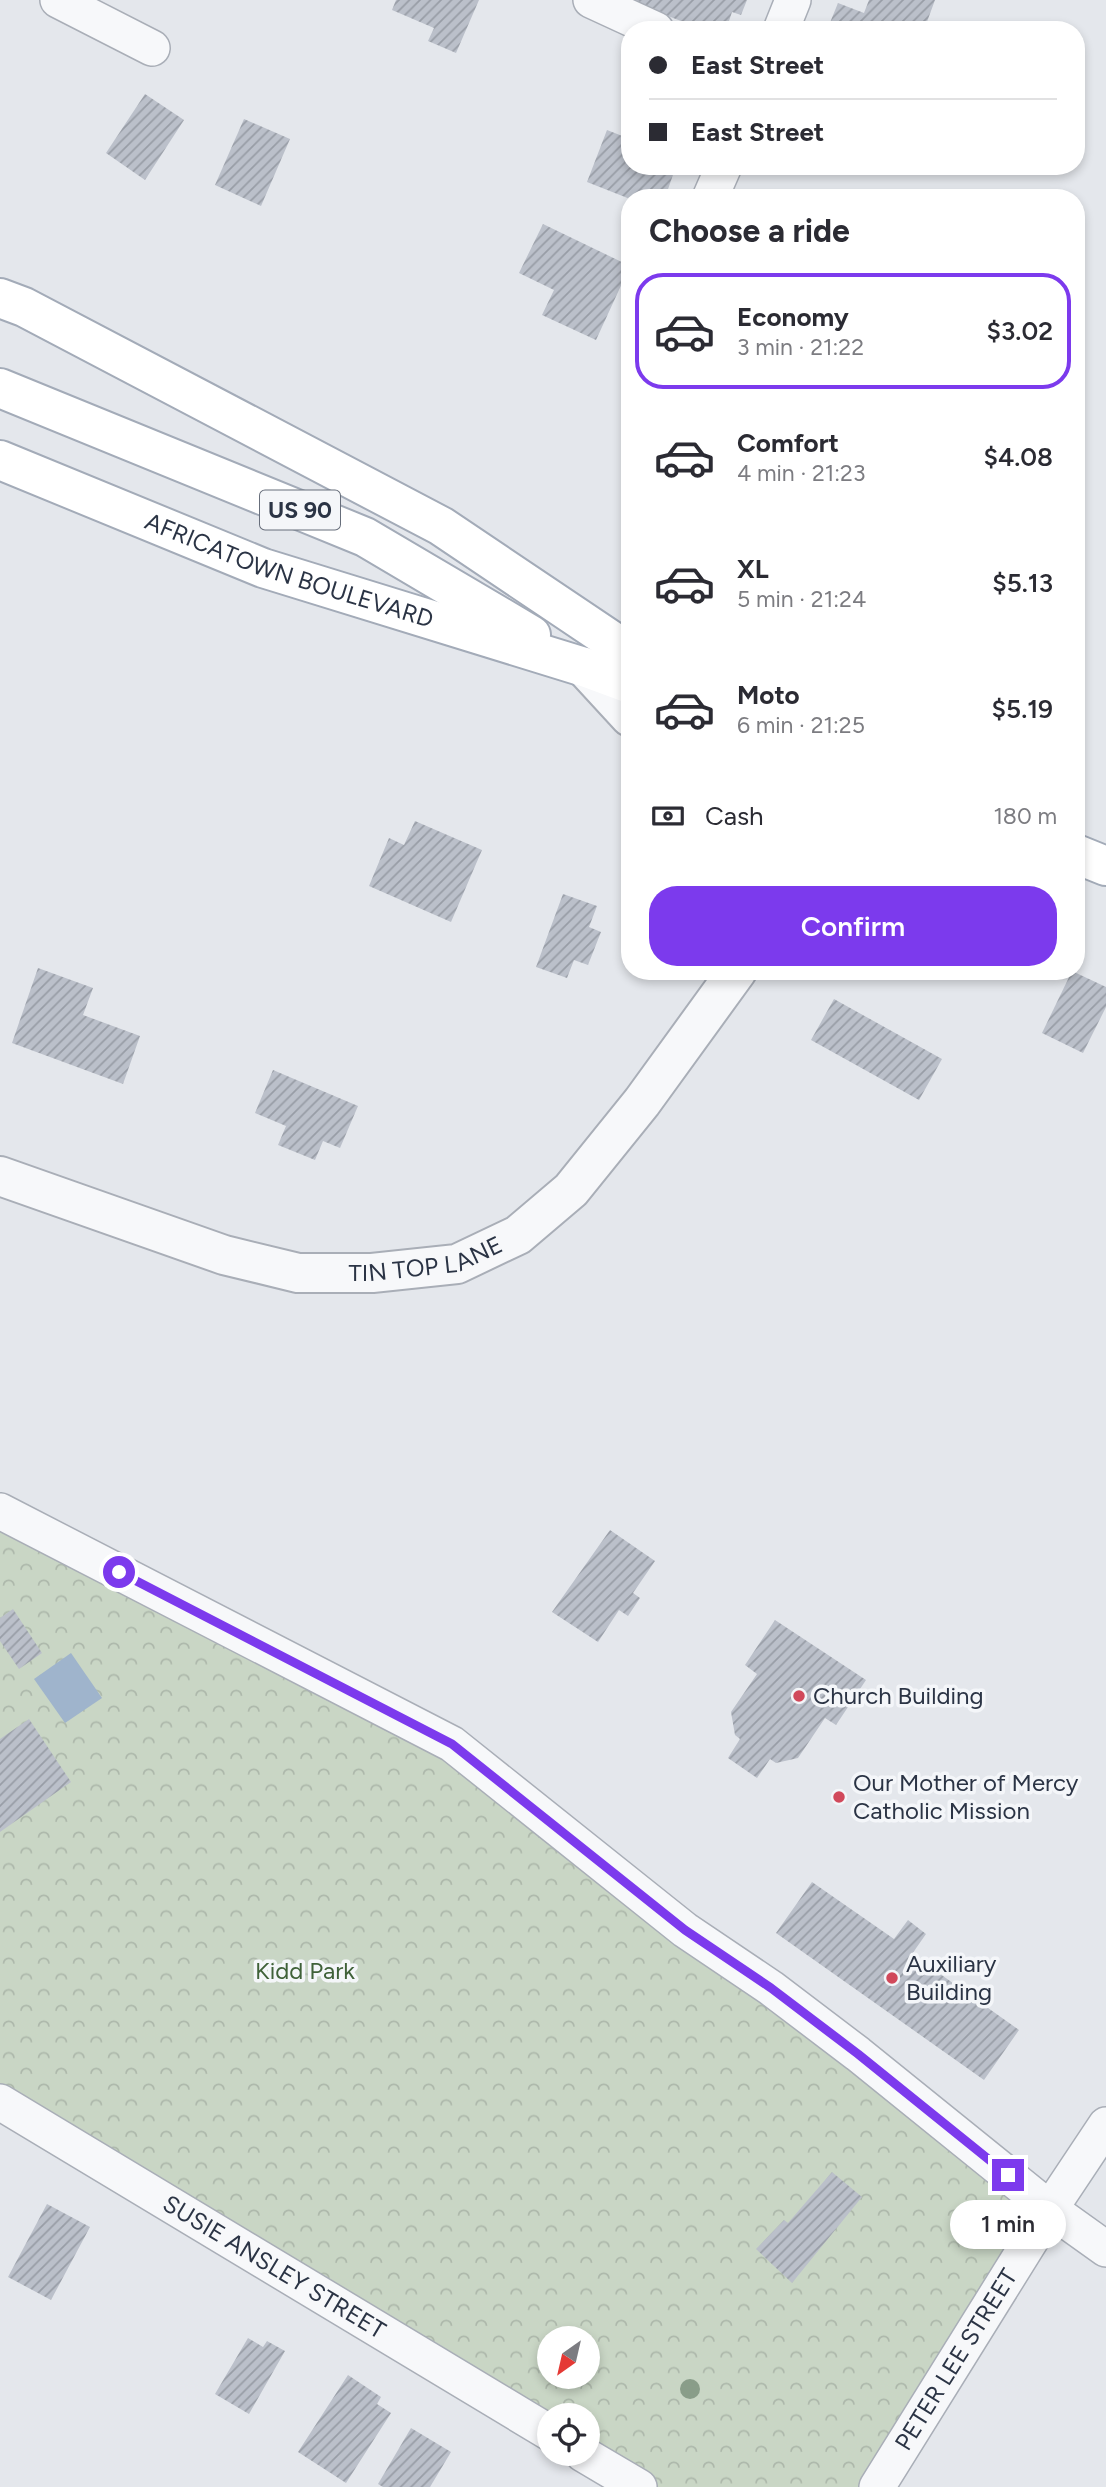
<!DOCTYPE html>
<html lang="en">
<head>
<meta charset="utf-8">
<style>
  :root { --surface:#fff; --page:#f2f2f3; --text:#2b2b33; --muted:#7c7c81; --line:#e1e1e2; --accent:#7c3aed }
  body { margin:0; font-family:Figtree,sans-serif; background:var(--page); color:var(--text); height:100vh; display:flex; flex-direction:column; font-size:26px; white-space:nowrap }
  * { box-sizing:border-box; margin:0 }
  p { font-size:23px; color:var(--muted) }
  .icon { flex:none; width:38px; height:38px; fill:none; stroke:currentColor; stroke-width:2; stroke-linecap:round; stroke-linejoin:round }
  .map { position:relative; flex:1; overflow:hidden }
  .panel { position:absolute; left:621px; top:189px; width:464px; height:791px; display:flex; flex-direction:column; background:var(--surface); border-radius:28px; box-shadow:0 4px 10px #0003 }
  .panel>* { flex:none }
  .hud { position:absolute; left:621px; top:21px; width:464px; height:154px; border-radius:28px; box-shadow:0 4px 10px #0003; display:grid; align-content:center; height:154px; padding:0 28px; background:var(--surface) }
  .needle { width:46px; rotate:214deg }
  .fabs { position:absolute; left:537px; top:2326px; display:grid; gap:14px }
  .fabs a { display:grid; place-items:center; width:63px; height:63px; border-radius:50%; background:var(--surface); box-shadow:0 4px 10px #0003; font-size:35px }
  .end { position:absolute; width:32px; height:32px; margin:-16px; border:9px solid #7c3aed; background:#fff; box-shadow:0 0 0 4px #fff }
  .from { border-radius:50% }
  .bubble { position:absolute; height:49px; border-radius:24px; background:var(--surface); box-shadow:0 4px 10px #0003; font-size:23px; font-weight:600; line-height:49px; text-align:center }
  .hud b { display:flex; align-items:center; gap:24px; height:66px; font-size:26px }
  .hud b+b { border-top:2px solid var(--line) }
  .hud i { width:18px; height:18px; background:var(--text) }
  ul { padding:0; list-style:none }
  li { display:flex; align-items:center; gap:21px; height:116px; margin:0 14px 10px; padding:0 14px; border:4px solid transparent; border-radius:28px }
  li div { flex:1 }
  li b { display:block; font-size:26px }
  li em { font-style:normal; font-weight:600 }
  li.active { border-color:var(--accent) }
  li>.icon { width:63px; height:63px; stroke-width:1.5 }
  h2 { padding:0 28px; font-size:32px; line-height:84px }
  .pay { display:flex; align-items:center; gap:18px; height:77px; padding:0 28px; font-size:26px }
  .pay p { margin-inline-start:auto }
  .button { display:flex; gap:14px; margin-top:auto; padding:14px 28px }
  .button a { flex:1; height:80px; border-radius:28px; background:var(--accent); color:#fff; font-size:28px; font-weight:600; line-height:80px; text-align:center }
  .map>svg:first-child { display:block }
  .forest { fill:url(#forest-crowns); fill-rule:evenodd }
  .water { fill:#9fb4cc }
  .building { fill:url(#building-hatch) }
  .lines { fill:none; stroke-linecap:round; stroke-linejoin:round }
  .minor-casing { stroke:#a9aeb7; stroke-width:38 }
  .tertiary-casing { stroke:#a9aeb7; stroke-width:42 }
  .primary-casing { stroke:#a3abb8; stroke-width:42 }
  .minor { stroke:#f7f8fa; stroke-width:35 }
  .tertiary { stroke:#f7f8fa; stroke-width:38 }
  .primary { stroke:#fff; stroke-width:38 }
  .tree { fill:#899d89 }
  .route { stroke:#7c3aed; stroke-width:9 }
  .poi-dot { fill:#d1495b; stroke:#f4f6f9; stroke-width:2.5 }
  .labels { text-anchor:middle; stroke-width:7; stroke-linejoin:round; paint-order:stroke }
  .shield { fill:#f4f6f9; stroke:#676e7b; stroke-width:2 }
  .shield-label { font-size:23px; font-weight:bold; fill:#2b3445 }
  .street-label { font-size:24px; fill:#2b3445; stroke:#f4f6f9 }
  .poi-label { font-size:24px; fill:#2b3445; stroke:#f4f6f9; text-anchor:start }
  .park-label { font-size:24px; fill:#3f6138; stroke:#f4f6f9 }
</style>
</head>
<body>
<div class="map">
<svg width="1106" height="2487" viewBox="0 0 1106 2487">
  <defs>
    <pattern id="forest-crowns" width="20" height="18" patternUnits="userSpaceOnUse" patternTransform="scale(1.75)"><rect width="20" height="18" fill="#c9d6c5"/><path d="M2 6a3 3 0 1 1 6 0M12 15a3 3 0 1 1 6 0" fill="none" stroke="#adb8ab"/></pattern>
    <pattern id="building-hatch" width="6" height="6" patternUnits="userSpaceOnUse" patternTransform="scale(1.75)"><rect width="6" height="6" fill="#bbc0ca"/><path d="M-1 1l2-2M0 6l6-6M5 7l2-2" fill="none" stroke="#989da6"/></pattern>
  </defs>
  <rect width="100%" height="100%" fill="#e4e7ec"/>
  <path class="forest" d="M0,1511l452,233 598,465 -173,278h-238l-51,-33v-39h-38l-550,-313zM550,2338h38v38h-38z"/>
  <path class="water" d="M71,1653l31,45 -37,25 -31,-44z"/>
  <g class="building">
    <path d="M396,0h83l-23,53 -28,-12 6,-13 -42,-18z"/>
    <path d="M637,0h110l-6,15 -9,-3 -6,18h-21l-69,-26z"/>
    <path d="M869,0h66l-11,30h-97l11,-27 26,10z"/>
    <path d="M145,94l39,26 -39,60 -39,-27z"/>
    <path d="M244,119l46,20 -29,67 -46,-21z"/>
    <path d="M607,130l23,9v27h46l-11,32 -35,1 -43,-17z"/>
    <path d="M543,224l87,42 -34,74 -54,-25 12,-25 -35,-17z"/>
    <path d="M415,821l67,29 -31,72 -82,-36 20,-48 15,7z"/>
    <path d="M563,894l34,12 -8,21 12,5 -13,33 -14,-5 -7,18 -31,-11z"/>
    <path d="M38,968l55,20 -10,27 57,21 -17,48 -111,-41z"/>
    <path d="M1072,971l34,16v20l-23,46 -41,-20z"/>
    <path d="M834,999l108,60 -23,41 -108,-60z"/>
    <path d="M273,1070l85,36 -18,42 -17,-7 -8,19 -37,-15 8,-19 -31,-13z"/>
    <path d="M610,1530l45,31 -22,32 7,5 -12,18 -9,-6 -21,32 -46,-30z"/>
    <path d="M13,1609l29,44 -23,16 -19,-28v-23z"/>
    <path d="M775,1620l91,60 -30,45 -11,-7 -27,40 -22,5 -6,-4 -13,19 -29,-20 12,-19 -5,-4 -4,-23 26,-38 -12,-9z"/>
    <path d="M29,1719l42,63 -71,50v-93z"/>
    <path d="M812,1882l82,57 14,-19 18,14 -14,20 107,76 -35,50 -208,-147z"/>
    <path d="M832,2172l30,25 -70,86 -36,-34 28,-29 4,3z"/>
    <path d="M47,2204l43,23 -39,73 -43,-23z"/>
    <path d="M248,2338l15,9 4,-6 18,10 -36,63 -34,-20z"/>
    <path d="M348,2375l33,22 -4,7 14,9 -45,70 -48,-31z"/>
    <path d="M411,2428l40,24 -21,35h-47l-5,-3z"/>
  </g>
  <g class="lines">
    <g class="minor-casing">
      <g id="minor">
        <path d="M58,0l94,48"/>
        <path d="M591,0l65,30"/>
        <path d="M781,30l12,-30"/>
        <path d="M710,198l14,-32"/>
        <path d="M0,1511l452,233 233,186 86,58 87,66 192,155 56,40"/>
        <path id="s1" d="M0,2102l550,331"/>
        <path d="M583,2454l56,33"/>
        <path id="s2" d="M877,2487l173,-278 56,-84"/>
      </g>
    </g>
    <g class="tertiary-casing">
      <g id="tertiary">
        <path d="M584,667l46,50"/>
        <path id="s3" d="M0,1176l224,79 74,18h74l85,-9 61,-29 53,-45 71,-88 95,-131"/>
      </g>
    </g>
    <g class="primary-casing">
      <g id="primary">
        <path d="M0,298l24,9 417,219 189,127"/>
        <path d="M0,388l365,149 166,98"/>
        <path id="s4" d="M0,460l263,108 321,99 46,17"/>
        <path d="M1076,854l30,12"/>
      </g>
    </g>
    <use href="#minor" class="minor"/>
    <use href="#tertiary" class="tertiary"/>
    <use href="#primary" class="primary"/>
  </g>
  <circle class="tree" cx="690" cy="2389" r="10"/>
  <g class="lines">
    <path class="route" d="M119,1572l333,172 233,186 86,58 87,66 150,121"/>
  </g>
  <g class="poi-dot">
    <circle cx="799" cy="1696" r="7"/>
    <circle cx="839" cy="1797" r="7"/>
    <circle cx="892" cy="1978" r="7"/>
  </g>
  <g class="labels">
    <rect class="shield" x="260" y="490.5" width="80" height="39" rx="5"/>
    <g class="shield-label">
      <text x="300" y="518">US 90</text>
    </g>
    <g class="street-label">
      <text dy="8" stroke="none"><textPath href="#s4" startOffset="310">AFRICATOWN BOULEVARD</textPath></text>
      <text dy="8" stroke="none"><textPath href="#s3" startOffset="443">TIN TOP LANE</textPath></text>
      <text dy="8" stroke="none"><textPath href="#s1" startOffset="320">SUSIE ANSLEY STREET</textPath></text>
      <text dy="8" stroke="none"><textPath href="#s2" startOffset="150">PETER LEE STREET</textPath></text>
    </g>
    <g class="poi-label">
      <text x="813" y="1704">Church Building</text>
      <text x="853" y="1791">Our Mother of Mercy<tspan x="853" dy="28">Catholic Mission</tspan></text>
      <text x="906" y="1972">Auxiliary<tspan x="906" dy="28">Building</tspan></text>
    </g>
    <g class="park-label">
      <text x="305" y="1979">Kidd Park</text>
    </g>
  </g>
</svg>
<div class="fabs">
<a><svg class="needle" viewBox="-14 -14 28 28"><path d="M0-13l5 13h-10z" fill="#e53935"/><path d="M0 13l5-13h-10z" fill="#7c7c81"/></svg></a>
<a><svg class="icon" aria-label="locate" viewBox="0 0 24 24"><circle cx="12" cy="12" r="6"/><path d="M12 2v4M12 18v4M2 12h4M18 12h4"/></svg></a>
</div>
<i class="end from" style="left:119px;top:1572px"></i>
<i class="end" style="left:1008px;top:2175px"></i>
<div class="bubble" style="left:950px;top:2200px;width:116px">1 min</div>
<div class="hud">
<b><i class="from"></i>East Street</b>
<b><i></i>East Street</b>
</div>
<section class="panel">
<h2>Choose a ride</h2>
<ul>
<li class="active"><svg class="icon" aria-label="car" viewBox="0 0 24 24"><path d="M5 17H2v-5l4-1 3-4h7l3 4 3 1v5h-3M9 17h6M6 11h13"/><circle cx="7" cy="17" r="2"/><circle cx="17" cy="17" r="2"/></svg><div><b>Economy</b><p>3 min · 21:22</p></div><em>$3.02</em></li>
<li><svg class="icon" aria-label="car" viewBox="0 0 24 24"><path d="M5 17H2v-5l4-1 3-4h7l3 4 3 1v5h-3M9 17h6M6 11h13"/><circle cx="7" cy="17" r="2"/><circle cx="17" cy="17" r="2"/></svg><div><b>Comfort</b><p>4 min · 21:23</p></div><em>$4.08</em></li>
<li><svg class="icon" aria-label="car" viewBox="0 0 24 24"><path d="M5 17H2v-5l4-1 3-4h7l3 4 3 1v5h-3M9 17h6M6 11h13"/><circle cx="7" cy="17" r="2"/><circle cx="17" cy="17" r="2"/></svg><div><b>XL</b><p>5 min · 21:24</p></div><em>$5.13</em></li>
<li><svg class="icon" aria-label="car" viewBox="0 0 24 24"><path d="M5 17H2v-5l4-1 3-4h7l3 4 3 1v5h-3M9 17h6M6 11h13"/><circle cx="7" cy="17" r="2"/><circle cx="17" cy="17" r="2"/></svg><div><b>Moto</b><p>6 min · 21:25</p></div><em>$5.19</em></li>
</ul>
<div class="pay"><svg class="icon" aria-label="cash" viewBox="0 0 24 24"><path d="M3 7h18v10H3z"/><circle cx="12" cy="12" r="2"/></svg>Cash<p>180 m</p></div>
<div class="button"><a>Confirm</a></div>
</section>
</div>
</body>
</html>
